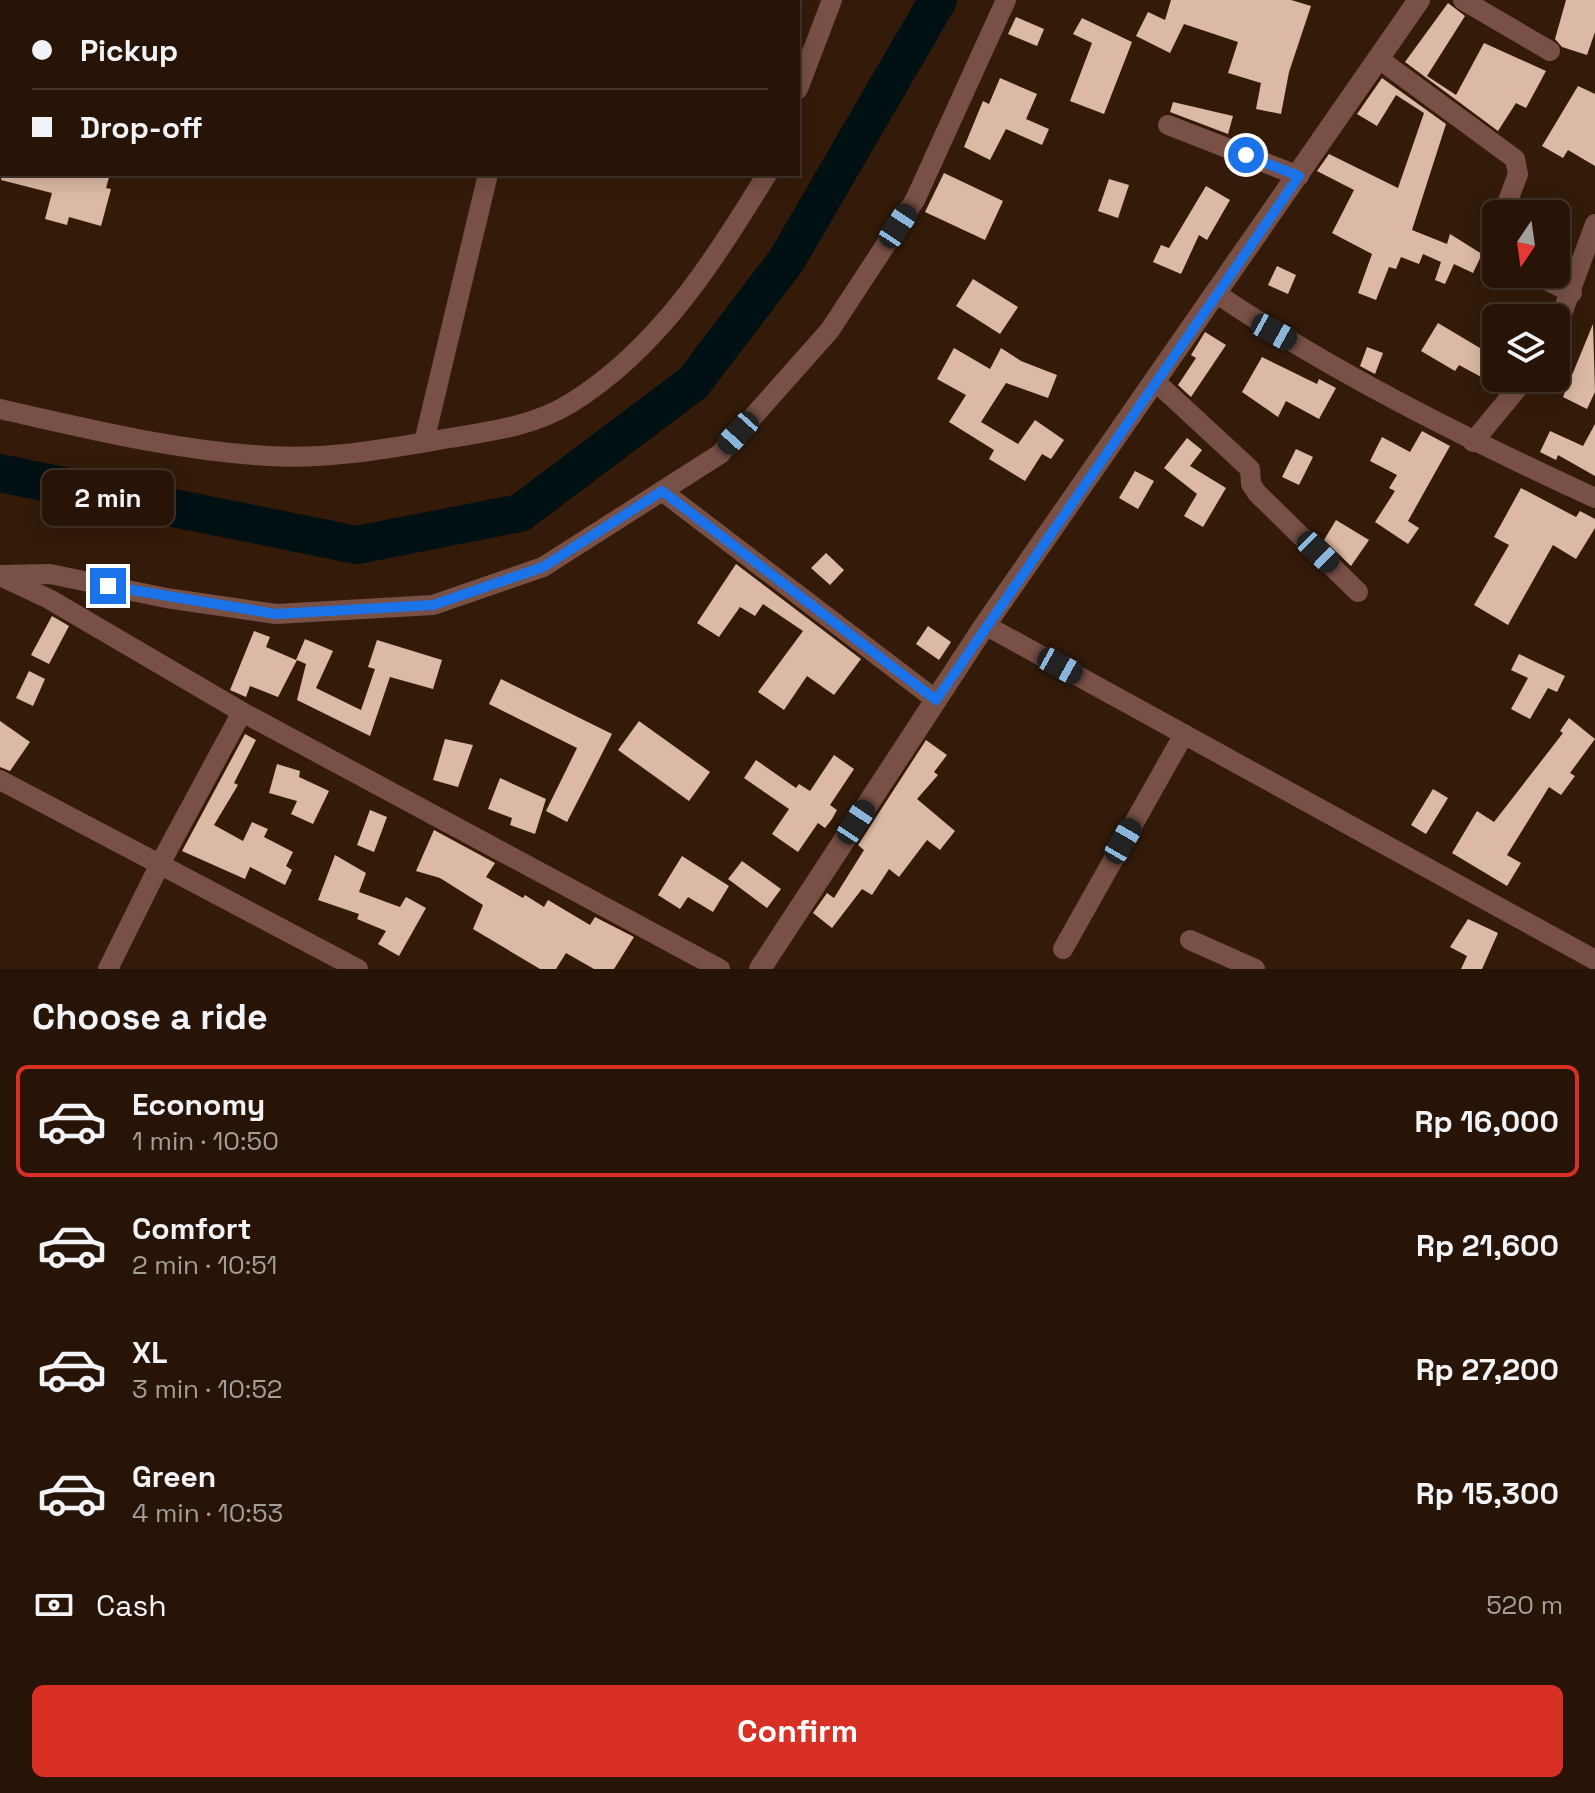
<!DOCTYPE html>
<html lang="en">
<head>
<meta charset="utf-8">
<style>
  :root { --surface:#271407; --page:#332115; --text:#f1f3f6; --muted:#a49e9b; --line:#433328; --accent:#d93025 }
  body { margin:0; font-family:"Space Grotesk",sans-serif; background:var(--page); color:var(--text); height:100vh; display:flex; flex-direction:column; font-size:30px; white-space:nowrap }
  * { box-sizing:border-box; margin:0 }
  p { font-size:26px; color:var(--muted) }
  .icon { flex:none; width:44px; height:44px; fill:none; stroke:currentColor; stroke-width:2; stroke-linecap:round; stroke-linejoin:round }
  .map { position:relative; height:969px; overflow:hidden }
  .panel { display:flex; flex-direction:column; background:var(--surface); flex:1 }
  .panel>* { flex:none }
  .hud { position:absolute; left:0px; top:0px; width:800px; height:176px; box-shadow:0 4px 20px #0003,0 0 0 2px var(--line); display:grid; align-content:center; height:176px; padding:0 32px; background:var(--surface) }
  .needle { width:52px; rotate:193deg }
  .controls { position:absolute; left:1482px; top:200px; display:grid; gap:16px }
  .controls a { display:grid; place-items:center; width:88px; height:88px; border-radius:12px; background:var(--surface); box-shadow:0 4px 20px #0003,0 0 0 2px var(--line); font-size:40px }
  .end { position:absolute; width:36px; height:36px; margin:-18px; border:10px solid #1a73e8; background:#fff; box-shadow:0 0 0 4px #fff }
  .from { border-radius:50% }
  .bubble { position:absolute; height:56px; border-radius:12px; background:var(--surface); box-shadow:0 4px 20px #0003,0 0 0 2px var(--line); font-size:26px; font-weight:700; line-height:56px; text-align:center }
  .car { position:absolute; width:24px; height:48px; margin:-24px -12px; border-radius:10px; box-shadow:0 0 6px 2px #0007; background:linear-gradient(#222 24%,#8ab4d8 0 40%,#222 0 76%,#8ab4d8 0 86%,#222 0) }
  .hud b { display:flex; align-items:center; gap:28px; height:76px; font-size:30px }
  .hud b+b { border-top:2px solid var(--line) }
  .hud i { width:20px; height:20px; background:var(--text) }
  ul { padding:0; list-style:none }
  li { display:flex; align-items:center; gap:24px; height:112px; margin:0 16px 12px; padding:0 16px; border:4px solid transparent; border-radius:12px }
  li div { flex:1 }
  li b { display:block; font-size:30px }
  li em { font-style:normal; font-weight:700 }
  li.selected { border-color:var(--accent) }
  li>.icon { width:72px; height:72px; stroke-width:1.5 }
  h2 { padding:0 32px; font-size:36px; line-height:96px }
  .pay { display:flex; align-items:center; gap:20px; height:88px; padding:0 32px; font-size:30px }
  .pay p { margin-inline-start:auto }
  .button { display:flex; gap:16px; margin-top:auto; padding:16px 32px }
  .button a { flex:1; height:92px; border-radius:12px; background:var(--accent); color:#fff; font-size:32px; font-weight:700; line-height:92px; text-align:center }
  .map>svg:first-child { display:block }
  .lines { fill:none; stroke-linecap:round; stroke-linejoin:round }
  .river { stroke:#011013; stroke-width:38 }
  .building { fill:#dcb9a4 }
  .minor { stroke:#785046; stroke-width:20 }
  .tertiary { stroke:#785046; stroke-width:22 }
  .route { stroke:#1a73e8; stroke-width:10 }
</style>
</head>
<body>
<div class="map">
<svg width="1595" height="969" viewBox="0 0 1595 969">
  <rect width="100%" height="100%" fill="#341b09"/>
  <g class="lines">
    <path class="river" d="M0,473l357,72 163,-32 173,-130 93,-122 152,-261"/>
  </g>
  <g class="building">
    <path d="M1171,0h120l20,6 -22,66 -8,42 -25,-5 5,-26 -33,-10 10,-31 -54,-18 -14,29 -34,-17 12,-24 17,8z"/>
    <path d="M1566,0h29v32l-8,23 -25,-8 -7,-8z"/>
    <path d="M1448,3l17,13 -38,60 29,19 28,-52 62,28 -20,37 -10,-5 -18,28 -93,-69z"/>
    <path d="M1016,17l28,12 -7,17 -29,-12z"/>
    <path d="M1082,18l50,24 -28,72 -34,-13 22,-58 -19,-9z"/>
    <path d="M1000,78l37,16 -11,25 23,10 -7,16 -36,-16 -16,31 -26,-13 19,-46 6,3z"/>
    <path d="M1382,78l64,46 -34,106 35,14 3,-10 32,20 -9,19 -19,-9 -9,20 -10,-4 6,-18 -18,-8 -4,10 -18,-7 -5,12 -7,-2 -13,33 -18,-7 14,-39 -40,-21 22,-43 -37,-19 12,-17 69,34 26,-75 -28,-18 -19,31 -20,-12z"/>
    <path d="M1578,86l17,8v72l-27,-16 -5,8 -21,-12z"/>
    <path d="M1173,102l60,14 -5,18 -58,-22z"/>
    <path d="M944,173l59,28 -18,39 -60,-28z"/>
    <path d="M2,174h108l-4,14 5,1 -10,37 -32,-9 -2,8 -22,-6 7,-26 -51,-13z"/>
    <path d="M1109,179l20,6 -11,33 -20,-7z"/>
    <path d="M1206,186l24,14 -23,40 -8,-5 -18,39 -28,-12 8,-17 8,3z"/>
    <path d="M1277,266l19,9 -8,19 -20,-9z"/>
    <path d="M973,279l45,28 -18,27 -44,-28z"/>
    <path d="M1438,323l42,25 5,-9 11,6v14l-11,20 -26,-14 -4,6 -34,-20z"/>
    <path d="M1593,324l2,68 -8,17 -24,-12z"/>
    <path d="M1205,332l21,13 -35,52 -13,-12 18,-27 -5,-3z"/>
    <path d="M1367,347l16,6 -8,21 -15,-8z"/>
    <path d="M954,348l36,21 11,-21 20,13 36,14 -9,23 -42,-15 -25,39 37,22 17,-24 29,20 -13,19 -9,-5 -17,27 -36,-22 5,-9 -45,-28 17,-27 -29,-16z"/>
    <path d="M1262,357l55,27 2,-5 17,9 -17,31 -33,-18 -8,16 -36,-25z"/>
    <path d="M1595,424v52l-37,-21 -2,5 -16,-8 10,-21 33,15z"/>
    <path d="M1422,431l28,15 -42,75 11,7 -11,16 -33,-22 20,-31 -6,-3 8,-13 -27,-14 12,-24 28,15z"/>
    <path d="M1187,438l15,12 -12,16 36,22 -23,39 -19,-11 13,-22 -33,-26z"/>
    <path d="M1296,449l17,8 -14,28 -17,-8z"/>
    <path d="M1135,471l19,10 -16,28 -19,-11z"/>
    <path d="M1521,488l55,29 4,-6 15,8v9l-19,31 -23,-14 -45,80 -34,-20 35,-60 -15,-8z"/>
    <path d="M1336,520l33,20 -18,26 -27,-26z"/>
    <path d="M826,553l18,17 -14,15 -19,-17z"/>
    <path d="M736,564l125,95 -27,36 -27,-19 -23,34 -26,-18 45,-61 -40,-27 -8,12 -15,-9 -21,30 -22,-14z"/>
    <path d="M52,616l17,10 -20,38 -18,-9z"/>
    <path d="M928,626l23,16 -12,18 -23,-16z"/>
    <path d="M254,631l16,6 -4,10 30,13 9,-21 28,12 -17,37 45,22 14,-41 -7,-2 9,-27 65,20 -9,29 -43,-12 -20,59 -73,-36 9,-36 -9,-4 -19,37 -28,-11 -4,11 -16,-7z"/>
    <path d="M1519,654l46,22 -8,16 -9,-4 -18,31 -19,-10 17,-31 -17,-8z"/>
    <path d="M29,671l16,8 -12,27 -17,-8z"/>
    <path d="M501,679l111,55 -45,88 -21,-11 31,-63 -88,-44z"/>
    <path d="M1569,718l26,21 -25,34 5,3 -14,19 -12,-8 -42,68 14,8 -14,23 -55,-33 25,-42 17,11 69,-89 -3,-2z"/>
    <path d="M0,721l30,21 -20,29 -10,-4z"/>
    <path d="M639,721l71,51 -21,29 -71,-51z"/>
    <path d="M245,734l11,6 -22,43 4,2 -24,40 29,16 9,-19 16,7 -4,8 29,15 -7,14 6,4 -7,15 -35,-18 -5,12 -63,-28z"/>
    <path d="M445,739l28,6 -15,42 -25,-7z"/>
    <path d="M926,740l21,15 -13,17 4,3 -21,24 38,32 -15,19 -13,-10 -28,37 -10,-8 -17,26 -10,-6 -30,39 -19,-15 14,-20 7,5 30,-48 -6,-5z"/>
    <path d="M834,755l20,14 -24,36 7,5 -5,9 -7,9 -7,-5 -20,29 -26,-18 17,-25 -45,-31 12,-18 40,28 3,-4 11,7z"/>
    <path d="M277,764l23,7 -1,6 30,14 -16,33 -22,-10 6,-13 -28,-8z"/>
    <path d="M500,778l46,21 -11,35 -25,-9 2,-7 -24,-9z"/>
    <path d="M1433,789l15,9 -22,36 -15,-9z"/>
    <path d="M370,810l17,7 -13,35 -17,-7z"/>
    <path d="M434,830l61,33 -9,14 37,21 2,-3 19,12 4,-7 42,25 5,-8 39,20 -20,32h-20l-28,-16 -10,16h-16l-67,-40 10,-24 -43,-27 -24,-7z"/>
    <path d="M335,855l31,18 -7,19 41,15 6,-10 20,11 -27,48 -21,-12 8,-13 -29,-12 2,-5 -41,-14z"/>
    <path d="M682,856l47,30 -16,26 -25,-15 -8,12 -22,-14z"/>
    <path d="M742,861l39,28 -14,19 -39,-29z"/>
    <path d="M1468,919l30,14 -16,36h-21l6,-13 -17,-9z"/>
  </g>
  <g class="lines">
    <g class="minor">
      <path d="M295,0l5,2"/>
      <path d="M618,0l7,2"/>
      <path d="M1463,0l87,51"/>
      <path d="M49,2l1,-2"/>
      <path d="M200,2l1,-2"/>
      <path d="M528,2v-2"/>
      <path d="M1379,59l136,100 3,15 -15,40"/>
      <path d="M798,89l34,-89"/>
      <path d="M0,121l2,-5"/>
      <path d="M1168,125l131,51"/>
      <path d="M1496,231l-4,12 4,10"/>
      <path d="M1534,274l38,19"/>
      <path d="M1217,294c119,80 248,144 378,204"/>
      <path d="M1556,330l39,-106"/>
      <path d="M1156,382l94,87 1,15 6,9 101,99"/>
      <path d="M0,409c88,20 178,42 269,47 60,4 122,-8 181,-18 42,-7 84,-12 121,-35 87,-54 144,-143 196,-229"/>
      <path d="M424,442l64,-268"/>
      <path d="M1473,442l53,-64"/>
      <path d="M662,491l274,209"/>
      <path d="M0,575l50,-1 116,24 110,16 157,-9 110,-38 177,-113 110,-124 85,-130 91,-200"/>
      <path d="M0,576l49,23 193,113 478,257"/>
      <path d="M985,625l610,335"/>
      <path d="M0,780l358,189"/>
      <path d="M1190,940l65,29"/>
      <path d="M1063,949l121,-215"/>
      <path d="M108,969l52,-105 82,-152"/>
    </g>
    <path class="tertiary" d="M760,969l225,-344 434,-625"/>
  </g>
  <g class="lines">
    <path class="route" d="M108,586l168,28 157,-9 110,-38 119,-76 274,209 363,-524 -53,-21"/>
  </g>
</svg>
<div class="controls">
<a><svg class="needle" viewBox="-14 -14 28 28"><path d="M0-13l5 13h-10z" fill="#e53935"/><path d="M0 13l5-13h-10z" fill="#a49e9b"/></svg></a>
<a><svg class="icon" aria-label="layers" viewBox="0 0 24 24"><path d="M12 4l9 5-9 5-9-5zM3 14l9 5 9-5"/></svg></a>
</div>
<i class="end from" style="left:1246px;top:155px"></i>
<i class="end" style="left:108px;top:586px"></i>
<div class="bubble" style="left:42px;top:470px;width:132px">2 min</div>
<i class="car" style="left:898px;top:226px;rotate:33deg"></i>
<i class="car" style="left:1274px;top:332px;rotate:119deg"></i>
<i class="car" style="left:738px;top:433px;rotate:222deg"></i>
<i class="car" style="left:1318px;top:552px;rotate:134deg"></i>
<i class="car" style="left:1060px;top:666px;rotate:119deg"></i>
<i class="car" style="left:856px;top:822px;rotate:33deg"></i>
<i class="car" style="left:1123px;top:841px;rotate:30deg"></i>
<div class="hud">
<b><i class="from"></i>Pickup</b>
<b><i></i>Drop-off</b>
</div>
</div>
<section class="panel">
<h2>Choose a ride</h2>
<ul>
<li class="selected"><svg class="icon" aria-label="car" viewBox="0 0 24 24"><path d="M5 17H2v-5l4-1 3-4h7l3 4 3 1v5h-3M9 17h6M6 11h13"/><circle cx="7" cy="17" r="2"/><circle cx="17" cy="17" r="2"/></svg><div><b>Economy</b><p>1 min · 10:50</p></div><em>Rp 16,000</em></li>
<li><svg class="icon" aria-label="car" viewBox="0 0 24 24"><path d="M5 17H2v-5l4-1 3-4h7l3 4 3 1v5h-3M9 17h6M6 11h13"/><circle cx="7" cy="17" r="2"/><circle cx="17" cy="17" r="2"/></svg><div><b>Comfort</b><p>2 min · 10:51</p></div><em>Rp 21,600</em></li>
<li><svg class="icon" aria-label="car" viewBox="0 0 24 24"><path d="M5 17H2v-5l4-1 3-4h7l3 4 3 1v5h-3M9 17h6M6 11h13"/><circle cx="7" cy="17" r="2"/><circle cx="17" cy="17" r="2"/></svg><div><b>XL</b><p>3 min · 10:52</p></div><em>Rp 27,200</em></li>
<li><svg class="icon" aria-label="car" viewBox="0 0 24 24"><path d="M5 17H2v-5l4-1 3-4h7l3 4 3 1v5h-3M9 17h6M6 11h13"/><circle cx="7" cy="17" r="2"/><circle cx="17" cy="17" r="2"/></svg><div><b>Green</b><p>4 min · 10:53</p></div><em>Rp 15,300</em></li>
</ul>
<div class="pay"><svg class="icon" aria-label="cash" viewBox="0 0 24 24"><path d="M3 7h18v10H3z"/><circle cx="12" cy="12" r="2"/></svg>Cash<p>520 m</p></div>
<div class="button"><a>Confirm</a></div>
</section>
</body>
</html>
